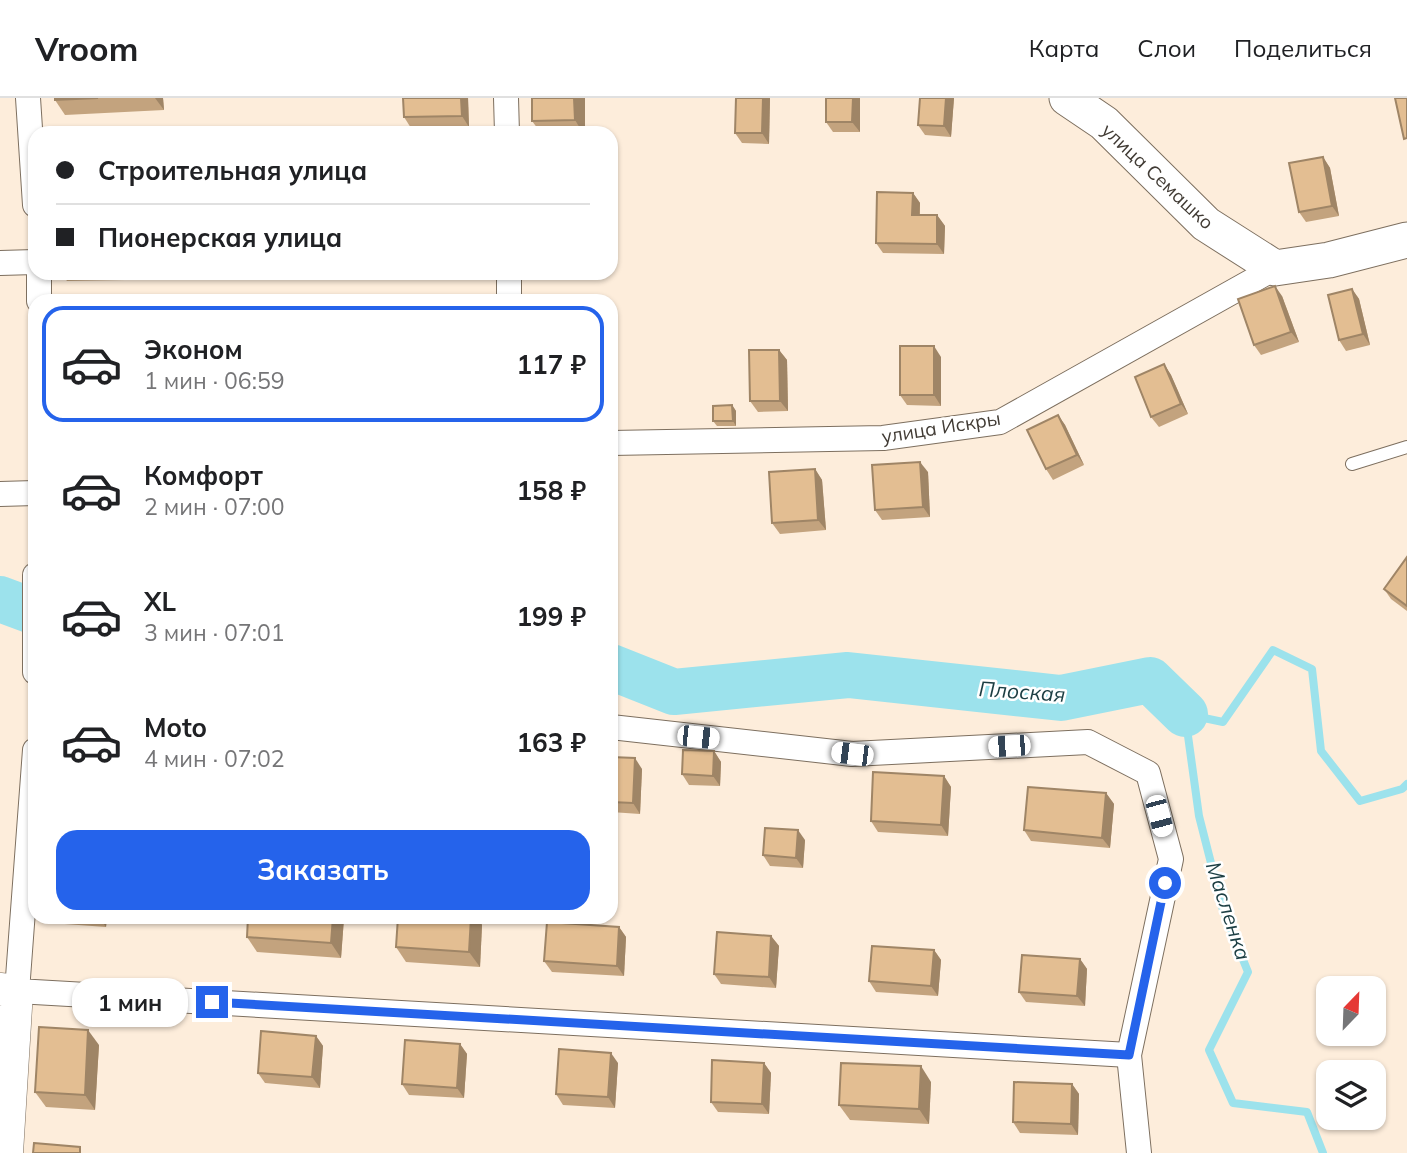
<!DOCTYPE html>
<html lang="ru">
<head>
<meta charset="utf-8">
<style>
  :root { --surface:#fff; --page:#f2f2f2; --text:#202124; --muted:#757577; --line:#e0e0e0; --accent:#2563eb }
  body { margin:0; font-family:Mulish,sans-serif; background:var(--page); color:var(--text); height:100vh; display:flex; flex-direction:column; font-size:26px; white-space:nowrap }
  * { box-sizing:border-box; margin:0 }
  p { font-size:23px; color:var(--muted) }
  .icon { flex:none; width:38px; height:38px; fill:none; stroke:currentColor; stroke-width:2; stroke-linecap:round; stroke-linejoin:round }
  .map { position:relative; flex:1; overflow:hidden }
  .details { position:absolute; left:28px; top:196px; width:590px; height:630px; display:flex; flex-direction:column; background:var(--surface); border-radius:21px; box-shadow:0 2px 5px #0004 }
  .details>* { flex:none }
  .guide { position:absolute; left:28px; top:28px; width:590px; height:154px; border-radius:21px; box-shadow:0 2px 5px #0004; display:grid; align-content:center; height:154px; padding:0 28px; background:var(--surface) }
  .needle { width:46px; rotate:23deg }
  .tools { position:absolute; left:1316px; top:878px; display:grid; gap:14px }
  .tools a { display:grid; place-items:center; width:70px; height:70px; border-radius:14px; background:var(--surface); box-shadow:0 2px 5px #0004; font-size:35px }
  .end { position:absolute; width:32px; height:32px; margin:-16px; border:9px solid #2563eb; background:#fff; box-shadow:0 0 0 4px #fff }
  .from { border-radius:50% }
  .bubble { position:absolute; height:49px; border-radius:21px; background:var(--surface); box-shadow:0 2px 5px #0004; font-size:23px; font-weight:700; line-height:49px; text-align:center }
  .car { position:absolute; width:21px; height:42px; margin:-21px -10px; border-radius:9px; box-shadow:0 0 5px 2px #0007; background:linear-gradient(#fff 24%,#345 0 40%,#fff 0 76%,#345 0 86%,#fff 0) }
  .guide b { display:flex; align-items:center; gap:24px; height:66px; font-size:26px }
  .guide b+b { border-top:2px solid var(--line) }
  .guide i { width:18px; height:18px; background:var(--text) }
  ul { padding:12px 0 0; list-style:none }
  li { display:flex; align-items:center; gap:21px; height:116px; margin:0 14px 10px; padding:0 14px; border:4px solid transparent; border-radius:21px }
  li div { flex:1 }
  li b { display:block; font-size:26px }
  li em { font-style:normal; font-weight:700 }
  li.on { border-color:var(--accent) }
  li>.icon { width:63px; height:63px; stroke-width:1.5 }
  .action { display:flex; gap:14px; margin-top:auto; padding:14px 28px }
  .action a { flex:1; height:80px; border-radius:21px; background:var(--accent); color:#fff; font-size:28px; font-weight:700; line-height:80px; text-align:center }
  header { display:flex; align-items:center; gap:42px; box-sizing:border-box; height:98px; padding:0 35px; background:var(--surface); border-bottom:2px solid var(--line) }
  header strong { font-size:33px }
  nav { display:flex; gap:38px; margin-inline-start:auto; font-size:24px }
  .map>svg:first-child { display:block }
  .lines { fill:none; stroke-linecap:round; stroke-linejoin:round }
  .stream { stroke:#9ce2ec; stroke-width:8 }
  .river { stroke:#9ce2ec; stroke-width:46 }
  .service-casing { stroke:#7d6f5f; stroke-width:14 }
  .minor-casing { stroke:#7d6f5f; stroke-width:26 }
  .tertiary-casing { stroke:#7d6f5f; stroke-width:33 }
  .secondary-casing { stroke:#7d6f5f; stroke-width:37 }
  .service { stroke:#fff; stroke-width:12 }
  .minor { stroke:#fff; stroke-width:24 }
  .tertiary { stroke:#fff; stroke-width:32 }
  .secondary { stroke:#fff; stroke-width:35 }
  .wall { fill:#c3a37e }
  .shaded-wall { fill:#9f8566 }
  .building { fill:#e3be92; stroke:#9f8566; stroke-width:2 }
  .route { stroke:#2563eb; stroke-width:9 }
  .labels { text-anchor:middle; stroke-width:5; stroke-linejoin:round; paint-order:stroke }
  .street-label { font-size:19px; fill:#413b34; stroke:#fff }
  .water-label { font-size:21px; font-style:italic; fill:#1c3e43; stroke:#fff }
</style>
</head>
<body>
<header>
<strong>Vroom</strong>
<nav><a>Карта</a><a>Слои</a><a>Поделиться</a></nav>
</header>
<div class="map">
<svg width="1407" height="1055" viewBox="0 0 1407 1055">
  <rect width="100%" height="100%" fill="#fdeddb"/>
  <g class="lines">
    <path class="stream" d="M1323,1055l-16,-41 -74,-9 -24,-53 39,-78 -25,-62 -24,-94 -14,-102 38,8 50,-72 39,19 9,82 39,50 42,-12 5,-5"/>
    <g class="river">
      <path d="M0,501l35,13"/>
      <path d="M611,569l63,25 174,-17 213,23 89,-18 35,34"/>
    </g>
    <g class="service-casing">
      <path id="service" d="M1352,366l55,-17"/>
    </g>
    <g class="minor-casing">
      <g id="minor">
        <path d="M28,0l7,107"/>
        <path d="M506,0l1,35"/>
        <path d="M0,165l35,-1"/>
        <path d="M39,175v28"/>
        <path d="M509,175v28"/>
        <path d="M611,345l272,-5 117,-16 275,-154"/>
        <path d="M0,396l35,-1"/>
        <path d="M35,477v97"/>
        <path d="M611,629l241,27 236,-12 60,31 23,86 -42,196 10,98"/>
        <path d="M35,652l-18,241 1112,64"/>
      </g>
    </g>
    <g class="tertiary-casing">
      <path id="tertiary" d="M0,891l17,2 -10,162"/>
    </g>
    <g class="secondary-casing">
      <path id="secondary" d="M1067,0l37,25 102,101 69,44 54,-8 78,-20"/>
    </g>
    <use href="#service" class="service"/>
    <use href="#minor" class="minor"/>
    <use href="#tertiary" class="tertiary"/>
    <use href="#secondary" class="secondary"/>
  </g>
  <g class="wall">
    <path d="M55,0h108l1,12 -99,5 -10,-15z"/>
    <path d="M468,0l1,29 -58,1 -7,-11z"/>
    <path d="M532,0h53v35h-44l-9,-12z"/>
    <path d="M736,0h34l-1,46 -27,-1 -7,-10z"/>
    <path d="M860,0v34h-27l-7,-10z"/>
    <path d="M954,0l-3,39 -26,-2 -7,-10z"/>
    <path d="M1323,59l7,11 9,48 -33,6 -7,-10z"/>
    <path d="M913,95l7,10v12h17l8,11 -1,28 -61,-1 -7,-10z"/>
    <path d="M61,175h64v7l-58,1z"/>
    <path d="M1352,191l7,10 11,46 -24,6 -7,-11z"/>
    <path d="M1282,198l17,46 -38,13 -7,-10z"/>
    <path d="M779,252l8,10 1,51 -30,1 -8,-11z"/>
    <path d="M941,259v49l-34,-1 -7,-10z"/>
    <path d="M1164,266l7,11 17,39 -29,13 -8,-10z"/>
    <path d="M732,307l4,6v15h-19l-4,-5z"/>
    <path d="M1058,317l7,10 19,40 -31,15 -7,-11z"/>
    <path d="M815,371l7,11 4,50 -46,4 -8,-11z"/>
    <path d="M928,374l2,45 -48,3 -7,-10z"/>
    <path d="M1407,459v54l-16,-12 -7,-10z"/>
    <path d="M714,653l7,11 -1,24 -31,-1 -7,-11z"/>
    <path d="M611,659l31,12 -2,45 -29,-2z"/>
    <path d="M944,678l7,11 -3,49 -70,-4 -7,-11z"/>
    <path d="M1106,695l8,11 -4,44 -79,-7 -7,-11z"/>
    <path d="M805,742l-2,28 -33,-2 -7,-11z"/>
    <path d="M46,819h61l-1,10 -55,-4z"/>
    <path d="M248,819h95l1,1 -3,40 -84,-6 -10,-15z"/>
    <path d="M398,819h79l5,8 -2,42 -74,-5 -10,-15z"/>
    <path d="M619,829l7,10 -2,39 -72,-4 -8,-11z"/>
    <path d="M771,838l8,10 -3,42 -55,-4 -7,-10z"/>
    <path d="M934,852l7,10 -3,36 -62,-4 -7,-11z"/>
    <path d="M1080,861l7,10 -2,37 -59,-4 -7,-10z"/>
    <path d="M316,938l7,10 -3,42 -55,-5 -7,-10z"/>
    <path d="M460,946l7,10 -3,44 -55,-3 -7,-11z"/>
    <path d="M99,947l-4,65 -49,-3 -11,-15z"/>
    <path d="M618,965l-3,45 -52,-3 -7,-11z"/>
    <path d="M764,965l7,10 -2,41 -51,-2 -7,-10z"/>
    <path d="M931,984l-2,42 -79,-4 -11,-15z"/>
    <path d="M1072,986l7,10 -1,41 -58,-2 -7,-11z"/>
  </g>
  <g class="shaded-wall">
    <path d="M155,0h8l1,12z"/>
    <path d="M461,0h7l1,29 -7,-11z"/>
    <path d="M574,0h11v35h-2l-8,-13z"/>
    <path d="M763,0h7l-1,46 -7,-11z"/>
    <path d="M853,0h7v34l-8,-10z"/>
    <path d="M946,0h8l-3,39 -7,-11z"/>
    <path d="M1323,59l7,11 9,48 -7,-10z"/>
    <path d="M913,95l7,10 -1,22 -7,-10z"/>
    <path d="M937,117l8,11 -1,28 -7,-10z"/>
    <path d="M119,175h6v7z"/>
    <path d="M1275,188l7,10 17,46 -8,-10z"/>
    <path d="M1352,191l7,10 11,46 -7,-11z"/>
    <path d="M934,248l7,11v49l-7,-11z"/>
    <path d="M779,252l8,10 1,51 -8,-10z"/>
    <path d="M1164,266l7,11 17,39 -7,-10z"/>
    <path d="M732,307l4,6v15l-3,-5z"/>
    <path d="M1058,317l7,10 19,40 -7,-10z"/>
    <path d="M920,364l8,10 2,45 -7,-10z"/>
    <path d="M815,371l7,11 4,50 -8,-10z"/>
    <path d="M714,653l7,11 -1,24 -7,-10z"/>
    <path d="M635,660l7,11 -2,45 -7,-11z"/>
    <path d="M944,678l7,11 -3,49 -7,-11z"/>
    <path d="M1106,695l8,11 -4,44 -8,-10z"/>
    <path d="M798,732l7,10 -2,28 -7,-10z"/>
    <path d="M99,819h8l-1,10z"/>
    <path d="M333,819h10l1,1 -3,40 -10,-15z"/>
    <path d="M471,819h6l5,8 -2,42 -11,-15z"/>
    <path d="M619,829l7,10 -2,39 -7,-10z"/>
    <path d="M771,838l8,10 -3,42 -7,-11z"/>
    <path d="M934,852l7,10 -3,36 -7,-10z"/>
    <path d="M1080,861l7,10 -2,37 -8,-10z"/>
    <path d="M88,932l11,15 -4,65 -10,-15z"/>
    <path d="M316,938l7,10 -3,42 -8,-11z"/>
    <path d="M460,946l7,10 -3,44 -7,-10z"/>
    <path d="M611,955l7,10 -3,45 -7,-11z"/>
    <path d="M764,965l7,10 -2,41 -7,-10z"/>
    <path d="M921,968l10,16 -2,42 -10,-15z"/>
    <path d="M1072,986l7,10 -1,41 -7,-11z"/>
  </g>
  <g class="building">
    <path d="M55,0h43l-43,2z"/>
    <path d="M403,0h58l1,18 -58,1z"/>
    <path d="M532,0h42l1,22 -43,1z"/>
    <path d="M736,0h27l-1,35h-27z"/>
    <path d="M826,0h27l-1,24h-26z"/>
    <path d="M920,0h26l-2,28 -26,-1z"/>
    <path d="M1395,0h12v40l-3,1z"/>
    <path d="M1323,59l9,49 -33,6 -10,-49z"/>
    <path d="M877,94l36,1 -1,22h25v29l-61,-1z"/>
    <path d="M1275,188l16,46 -37,13 -16,-46z"/>
    <path d="M1352,191l11,45 -24,6 -11,-45z"/>
    <rect x="900" y="248" width="34" height="49"/>
    <path d="M749,252h30l1,51h-30z"/>
    <path d="M1164,266l17,40 -30,13 -16,-40z"/>
    <path d="M732,307l1,16h-20v-15z"/>
    <path d="M1058,317l19,40 -31,14 -19,-39z"/>
    <path d="M920,364l3,45 -48,3 -3,-45z"/>
    <path d="M815,371l3,51 -46,3 -3,-51z"/>
    <path d="M1407,459v49l-23,-17z"/>
    <path d="M683,652l31,1 -1,25 -31,-2z"/>
    <path d="M611,659l24,1 -2,45 -22,-1z"/>
    <path d="M873,674l71,4 -3,49 -70,-4z"/>
    <path d="M1028,689l78,6 -4,45 -78,-8z"/>
    <path d="M765,730l33,2 -2,28 -33,-3z"/>
    <path d="M248,819h85l-2,26 -84,-6z"/>
    <path d="M398,819h73l-2,35 -73,-5z"/>
    <path d="M547,824l72,5 -2,39 -73,-5z"/>
    <path d="M717,834l54,4 -2,41 -55,-3z"/>
    <path d="M872,848l62,4 -3,36 -62,-5z"/>
    <path d="M1022,857l58,4 -3,37 -58,-4z"/>
    <path d="M39,929l49,3 -3,65 -50,-3z"/>
    <path d="M261,933l55,5 -4,41 -54,-4z"/>
    <path d="M405,942l55,4 -3,44 -55,-4z"/>
    <path d="M559,951l52,4 -3,44 -52,-3z"/>
    <path d="M712,962l52,3 -2,41 -51,-2z"/>
    <path d="M841,965l80,3 -2,43 -80,-4z"/>
    <path d="M1014,984l58,2 -1,40 -58,-2z"/>
    <path d="M34,1045l46,4v6h-47z"/>
  </g>
  <g class="lines">
    <path class="route" d="M212,904l917,53 36,-172"/>
  </g>
  <g class="labels">
    <g class="street-label">
      <text transform="translate(1158 78) rotate(43)" y="7">улица Семашко</text>
      <text transform="translate(941 329) rotate(-9)" y="7">улица Искры</text>
    </g>
    <g class="water-label">
      <text transform="translate(1022 594) rotate(4)" y="7">Плоская</text>
      <text transform="translate(1228 813) rotate(72)" y="7">Масленка</text>
    </g>
  </g>
</svg>
<div class="tools">
<a><svg class="needle" viewBox="-14 -14 28 28"><path d="M0-13l5 13h-10z" fill="#e53935"/><path d="M0 13l5-13h-10z" fill="#757577"/></svg></a>
<a><svg class="icon" aria-label="layers" viewBox="0 0 24 24"><path d="M12 4l9 5-9 5-9-5zM3 14l9 5 9-5"/></svg></a>
</div>
<i class="end from" style="left:1165px;top:785px"></i>
<i class="end" style="left:212px;top:904px"></i>
<div class="bubble" style="left:72px;top:880px;width:116px">1 мин</div>
<i class="car" style="left:698px;top:639px;rotate:96deg"></i>
<i class="car" style="left:1009px;top:648px;rotate:267deg"></i>
<i class="car" style="left:852px;top:656px;rotate:277deg"></i>
<i class="car" style="left:1159px;top:718px;rotate:165deg"></i>
<div class="guide">
<b><i class="from"></i>Строительная улица</b>
<b><i></i>Пионерская улица</b>
</div>
<section class="details">
<ul>
<li class="on"><svg class="icon" aria-label="car" viewBox="0 0 24 24"><path d="M5 17H2v-5l4-1 3-4h7l3 4 3 1v5h-3M9 17h6M6 11h13"/><circle cx="7" cy="17" r="2"/><circle cx="17" cy="17" r="2"/></svg><div><b>Эконом</b><p>1 мин · 06:59</p></div><em>117 ₽</em></li>
<li><svg class="icon" aria-label="car" viewBox="0 0 24 24"><path d="M5 17H2v-5l4-1 3-4h7l3 4 3 1v5h-3M9 17h6M6 11h13"/><circle cx="7" cy="17" r="2"/><circle cx="17" cy="17" r="2"/></svg><div><b>Комфорт</b><p>2 мин · 07:00</p></div><em>158 ₽</em></li>
<li><svg class="icon" aria-label="car" viewBox="0 0 24 24"><path d="M5 17H2v-5l4-1 3-4h7l3 4 3 1v5h-3M9 17h6M6 11h13"/><circle cx="7" cy="17" r="2"/><circle cx="17" cy="17" r="2"/></svg><div><b>XL</b><p>3 мин · 07:01</p></div><em>199 ₽</em></li>
<li><svg class="icon" aria-label="car" viewBox="0 0 24 24"><path d="M5 17H2v-5l4-1 3-4h7l3 4 3 1v5h-3M9 17h6M6 11h13"/><circle cx="7" cy="17" r="2"/><circle cx="17" cy="17" r="2"/></svg><div><b>Moto</b><p>4 мин · 07:02</p></div><em>163 ₽</em></li>
</ul>
<div class="action"><a>Заказать</a></div>
</section>
</div>
</body>
</html>
